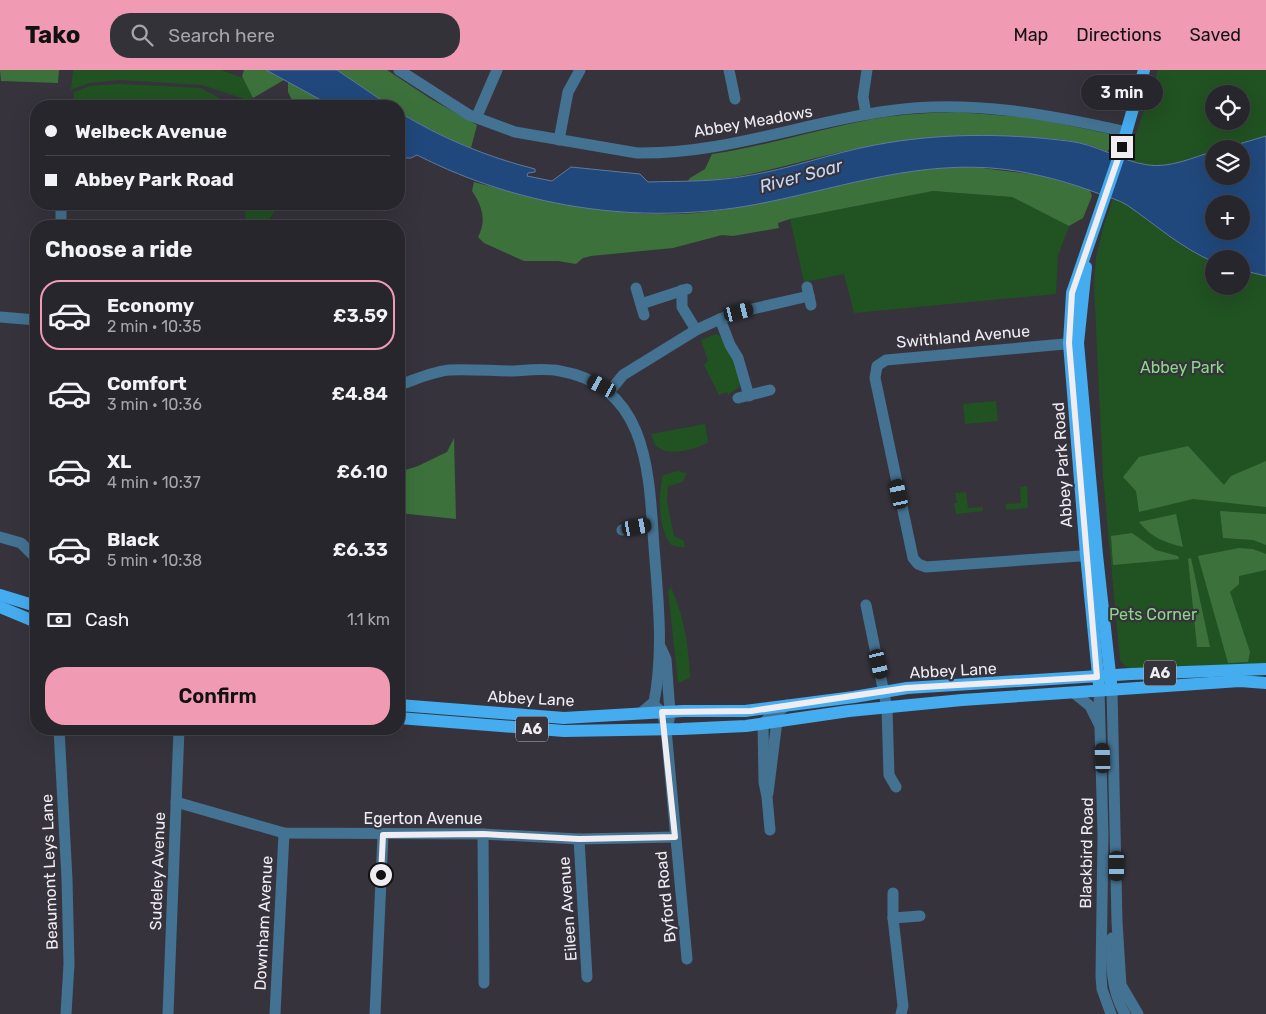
<!DOCTYPE html>
<html lang="en">
<head>
<meta charset="utf-8">
<style>
  :root { --surface:#28262d; --page:#343239; --text:#f1f3f6; --muted:#a5a5aa; --line:#444349; --accent:#f19ab4 }
  body { margin:0; font-family:Rubik,sans-serif; background:var(--page); color:var(--text); height:100vh; display:flex; flex-direction:column; font-size:19px; white-space:nowrap }
  * { box-sizing:border-box; margin:0 }
  p { font-size:16px; color:var(--muted) }
  .icon { flex:none; width:28px; height:28px; fill:none; stroke:currentColor; stroke-width:2; stroke-linecap:round; stroke-linejoin:round }
  .map { position:relative; flex:1; overflow:hidden }
  .sheet { position:absolute; left:30px; top:150px; width:375px; height:515px; display:flex; flex-direction:column; background:var(--surface); border-radius:20px; box-shadow:0 5px 20px #0002,0 0 0 1px var(--line) }
  .sheet>* { flex:none }
  .hud { position:absolute; left:30px; top:30px; width:375px; height:110px; border-radius:20px; box-shadow:0 5px 20px #0002,0 0 0 1px var(--line); display:grid; align-content:center; height:110px; padding:0 15px; background:var(--surface) }
  .controls { position:absolute; left:1205px; top:15px; display:grid; gap:10px }
  .controls a { display:grid; place-items:center; width:45px; height:45px; border-radius:50%; background:var(--surface); box-shadow:0 5px 20px #0002,0 0 0 1px var(--line); font-size:25px }
  .end { position:absolute; width:22px; height:22px; margin:-11px; border:6px solid #efedf2; background:#111; box-shadow:0 0 0 2px #111 }
  .from { border-radius:50% }
  .bubble { position:absolute; height:35px; border-radius:18px; background:var(--surface); box-shadow:0 5px 20px #0002,0 0 0 1px var(--line); font-size:16px; font-weight:600; line-height:35px; text-align:center }
  .car { position:absolute; width:15px; height:30px; margin:-15px -8px; border-radius:6px; box-shadow:0 0 4px 1px #0007; background:linear-gradient(#222 24%,#8ab4d8 0 40%,#222 0 76%,#8ab4d8 0 86%,#222 0) }
  .hud b { display:flex; align-items:center; gap:18px; height:48px; font-size:19px }
  .hud b+b { border-top:1px solid var(--line) }
  .hud i { width:12px; height:12px; background:var(--text) }
  ul { padding:0; list-style:none }
  li { display:flex; align-items:center; gap:15px; height:70px; margin:0 10px 8px; padding:0 5px; border:2px solid transparent; border-radius:20px }
  li div { flex:1 }
  li b { display:block; font-size:19px }
  li em { font-style:normal; font-weight:600 }
  li.selected { border-color:var(--accent) }
  li>.icon { width:45px; height:45px; stroke-width:1.5 }
  h2 { padding:0 15px; font-size:22px; line-height:60px }
  .pay { display:flex; align-items:center; gap:12px; height:55px; padding:0 15px; font-size:19px }
  .pay p { margin-inline-start:auto }
  .cta { display:flex; gap:10px; margin-top:auto; padding:10px 15px }
  .cta a { flex:1; height:58px; border-radius:20px; background:var(--accent); color:#111; font-size:20px; font-weight:600; line-height:58px; text-align:center }
  header { display:flex; align-items:center; gap:30px; box-sizing:border-box; height:70px; padding:0 25px; background:var(--accent); color:#111 }
  header strong { font-size:24px }
  nav { display:flex; gap:28px; margin-inline-start:auto; font-size:18px }
  .search { width:350px; height:45px; background:var(--page); display:flex; align-items:center; gap:12px; box-sizing:border-box; padding:0 18px; border-radius:20px; color:var(--muted); font-size:19px }
  .map>svg:first-child { display:block }
  .green { fill:#215222; fill-rule:evenodd }
  .forest { fill:#3c713c }
  .water { fill:#21487c; stroke:#5f7a9f; fill-rule:evenodd }
  .lines { fill:none; stroke-linecap:round; stroke-linejoin:round }
  .minor { stroke:#447292; stroke-width:11 }
  .major { stroke:#45acef; stroke-width:12 }
  .route { stroke:#efedf2; stroke-width:6 }
  .labels { text-anchor:middle; stroke-width:4.5; stroke-linejoin:round; paint-order:stroke }
  .shield { fill:#36333c; stroke:#b8b5bb; stroke-width:1 }
  .shield-label { font-size:15px; font-weight:bold; fill:#efedf2 }
  .street-label { font-size:16px; fill:#efedf2; stroke:#36333c }
  .park-label { font-size:16px; fill:#8cd78a; stroke:#36333c }
  .water-label { font-size:18px; font-style:italic; fill:#c1d8f9; stroke:#36333c }
</style>
</head>
<body>
<header>
<strong>Tako</strong>
<div class="search"><svg class="icon" aria-label="search" viewBox="0 0 24 24"><circle cx="10" cy="10" r="6"/><path d="M15 15l6 6"/></svg>Search here</div>
<nav><a>Map</a><a>Directions</a><a>Saved</a></nav>
</header>
<div class="map">
<svg width="1266" height="944" viewBox="0 0 1266 944">
  <rect width="100%" height="100%" fill="#36333c"/>
  <g class="green">
    <path d="M73,0h148c19,8 27,4 32,28l-6,2 -45,-15 -82,-5 -31,3 -18,7z"/>
    <path d="M1158,0h108v594l-134,5 -7,-3 -5,-6 -17,-183 -9,-192 2,-27 7,-30zM1214,24h27v27h-27zM1214,79h27v27h-27zM1214,134h27v27h-27zM1214,189h27v27h-27z"/>
    <path d="M120,14l81,4 33,18h-160v-14l16,-6z"/>
    <path d="M933,121l79,6 57,29 -11,30 -2,38 -202,19 -10,-39 -40,8 -14,-63z"/>
    <path d="M245,134h28l2,7 -10,15h-19z"/>
    <path d="M716,264l4,2c8,15 22,33 19,51l-11,8 -1,-3 -8,3 -15,-30 4,-4 -7,-21z"/>
    <path d="M996,331l2,20 -33,3 -2,-20z"/>
    <path d="M705,354l3,18c-7,6 -33,12 -43,9 -3,-1 -7,-4 -10,-6l-4,-11z"/>
    <path d="M677,401l10,2 -4,9 -15,4 -1,16 7,34 10,5 1,7 -14,-3c-13,-17 -13,-50 -8,-70z"/>
    <path d="M1027,416l1,22 -22,2v-6l15,-1 -1,-16z"/>
    <path d="M966,422l2,16 15,-1v4l-27,3 -2,-11h3l-2,-10z"/>
    <path d="M671,517c13,29 18,60 19,91l-12,5 -10,-92z"/>
  </g>
  <g class="forest">
    <path d="M0,0h59l-1,13 -57,-2z"/>
    <path d="M244,0h22l18,10 -31,18 -11,-22z"/>
    <path d="M337,0h50l44,29 46,26 -6,23c-25,-10 -49,-22 -72,-36v-6h-9z"/>
    <path d="M288,11l44,25h-45l5,-6 -4,-8z"/>
    <path d="M958,42l76,6 76,16 2,3 -4,15c-30,-14 -64,-14 -97,-15 -61,-1 -114,2 -174,16 -50,11 -97,28 -149,28l2,-3 15,-9 7,-15c54,-8 107,-25 161,-35 28,-5 57,-6 85,-7z"/>
    <path d="M966,96l73,9 51,15 2,6 -9,22 -14,8 -57,-29 -79,-6 -143,28 -12,4 1,5 -46,8 -11,-1 -49,13 -82,8 -8,2 -7,6 -18,-3h-34l-40,-18 -6,-6c9,-17 4,-31 -6,-46l2,-9c82,22 169,42 254,27 80,-14 157,-41 238,-43z"/>
    <path d="M454,368l2,81 -57,-6v-41l19,-6 29,-14z"/>
    <path d="M1188,376l36,39 7,-9 35,-15v46l-73,-8 -54,13 -3,-21 -13,-14 16,-20z"/>
    <path d="M1220,441l46,3v31l-13,-5 -30,-2z"/>
    <path d="M1176,444l7,33c-19,-5 -31,-9 -44,-25z"/>
    <path d="M1132,463l24,17 22,6 1,3 -66,6 -2,-29z"/>
    <path d="M1239,478l14,1 13,5v16l-27,6v8l-9,8 20,60 -2,10 -20,1 -30,-107z"/>
    <path d="M1191,488l19,89h-13l-9,-88z"/>
  </g>
  <g class="water">
    <path d="M266,0h71l53,36h-58z"/>
    <path d="M399,42c42,26 88,45 136,57v3l-7,1 -1,3 25,5 19,-14 69,7 8,8c33,-1 65,0 98,-6 44,-7 86,-23 129,-31 63,-12 129,-12 193,-4 29,3 52,20 80,24 22,3 44,-7 66,-14v25h27v-27h-19l44,-13v140l-25,-6v-11h-27v3c-33,-14 -58,-37 -87,-57 -8,-5 -19,-8 -27,-11 -32,-12 -64,-21 -98,-25 -81,-9 -156,17 -234,33 -118,25 -243,8 -351,-47l-6,3h-12zM1214,134h27v27h-27z"/>
  </g>
  <g class="lines">
    <g class="minor">
      <path d="M399,0l70,45 46,17 122,21c89,1 164,-30 250,-42 81,-12 160,3 240,21"/>
      <path d="M729,0l6,29"/>
      <path d="M866,44l-3,-17 4,-27"/>
      <path d="M477,46l20,-46"/>
      <path d="M559,70l9,-48 12,-22"/>
      <path d="M61,134v22"/>
      <path d="M807,217l4,18"/>
      <path d="M636,218l8,27"/>
      <path d="M682,220v17l14,23"/>
      <path d="M641,234l46,-15"/>
      <path d="M0,247l36,3"/>
      <path d="M720,249l10,26 8,13 11,38"/>
      <path d="M1076,273l-190,17 -9,6 -2,12 38,180 5,6 8,3 168,-12"/>
      <path d="M399,315c16,-5 34,-14 51,-15 21,-1 43,1 64,1 15,-1 31,-3 46,0 89,15 89,104 94,176 4,52 10,104 0,155l-13,11"/>
      <path d="M610,321l13,-16 73,-45 24,-11 19,-7 70,-16"/>
      <path d="M738,328l32,-8"/>
      <path d="M622,460l30,-5"/>
      <path d="M0,467l21,6 15,15"/>
      <path d="M866,535l21,103 2,67 7,12"/>
      <path d="M661,578l5,11 4,53 -1,8"/>
      <path d="M1112,619l5,233 4,63 17,29"/>
      <path d="M1099,620l4,145 -2,141 1,13 9,25"/>
      <path d="M1074,623l16,13 9,18"/>
      <path d="M656,637l6,5 4,17 21,230"/>
      <path d="M768,648l9,3 -9,72"/>
      <path d="M59,659l8,150 2,85 -3,50"/>
      <path d="M176,732l108,31 199,1 96,5 96,-2"/>
      <path d="M770,760l-3,-33 -3,-15 -1,-59 24,-18"/>
      <path d="M483,764l1,149"/>
      <path d="M579,769l8,138"/>
      <path d="M893,823v25l10,88 -2,8"/>
      <path d="M893,848l27,-2"/>
      <path d="M1112,868c-1,26 -1,53 13,76"/>
      <path d="M168,944l11,-285"/>
      <path d="M275,944l9,-181"/>
      <path d="M375,944l8,-179"/>
    </g>
    <g class="major">
      <path d="M1086,197l-8,76 19,212 14,128"/>
      <path d="M0,525l36,11"/>
      <path d="M0,537l36,15"/>
      <path d="M1099,615l-13,-130 -17,-212 3,-50 50,-146 22,-77"/>
      <path d="M399,635l165,13 119,-7h62l109,-14 53,-9 224,-14 135,-5"/>
      <path d="M399,648l165,13 117,-2 65,-3 103,-15 113,-11 278,-19 26,2"/>
    </g>
  </g>
  <g class="lines">
    <path class="route" d="M381,805l2,-40 100,-1 96,5 96,-2 -13,-125 89,-1 155,-23 191,-11 -28,-334 3,-50 50,-146"/>
  </g>
  <g class="labels">
    <g class="shield">
      <rect x="1144" y="590.5" width="32" height="25" rx="4"/>
      <rect x="516" y="646.5" width="32" height="25" rx="4"/>
    </g>
    <g class="shield-label">
      <text x="1160" y="608">A6</text>
      <text x="532" y="664">A6</text>
    </g>
    <g class="street-label">
      <text transform="translate(753 51) rotate(-10)" y="6">Abbey Meadows</text>
      <text transform="translate(963 266) rotate(-5)" y="6">Swithland Avenue</text>
      <text transform="translate(1062 395) rotate(-94)" y="6">Abbey Park Road</text>
      <text transform="translate(953 600) rotate(-3)" y="6">Abbey Lane</text>
      <text transform="translate(531 628) rotate(3)" y="6">Abbey Lane</text>
      <text x="423" y="754">Egerton Avenue</text>
      <text transform="translate(1086 783) rotate(-89)" y="6">Blackbird Road</text>
      <text transform="translate(157 801) rotate(-88)" y="6">Sudeley Avenue</text>
      <text transform="translate(49 802) rotate(-92)" y="6">Beaumont Leys Lane</text>
      <text transform="translate(665 827) rotate(-96)" y="6">Byford Road</text>
      <text transform="translate(567 839) rotate(-94)" y="6">Eileen Avenue</text>
      <text transform="translate(263 853) rotate(-87)" y="6">Downham Avenue</text>
    </g>
    <g class="park-label">
      <text x="1182" y="303">Abbey Park</text>
      <text x="1153" y="550">Pets Corner</text>
    </g>
    <g class="water-label">
      <text transform="translate(801 106) rotate(-15)" y="6">River Soar</text>
    </g>
  </g>
</svg>
<div class="controls">
<a><svg class="icon" aria-label="locate" viewBox="0 0 24 24"><circle cx="12" cy="12" r="6"/><path d="M12 2v4M12 18v4M2 12h4M18 12h4"/></svg></a>
<a><svg class="icon" aria-label="layers" viewBox="0 0 24 24"><path d="M12 4l9 5-9 5-9-5zM3 14l9 5 9-5"/></svg></a>
<a>+</a>
<a>−</a>
</div>
<i class="end from" style="left:381px;top:805px"></i>
<i class="end" style="left:1122px;top:77px"></i>
<div class="bubble" style="left:1081px;top:5px;width:82px">3 min</div>
<i class="car" style="left:739px;top:242px;rotate:76deg"></i>
<i class="car" style="left:602px;top:316px;rotate:298deg"></i>
<i class="car" style="left:899px;top:424px;rotate:348deg"></i>
<i class="car" style="left:637px;top:457px;rotate:80deg"></i>
<i class="car" style="left:879px;top:594px;rotate:167deg"></i>
<i class="car" style="left:1103px;top:688px;rotate:358deg"></i>
<i class="car" style="left:1117px;top:796px;rotate:180deg"></i>
<div class="hud">
<b><i class="from"></i>Welbeck Avenue</b>
<b><i></i>Abbey Park Road</b>
</div>
<section class="sheet">
<h2>Choose a ride</h2>
<ul>
<li class="selected"><svg class="icon" aria-label="car" viewBox="0 0 24 24"><path d="M5 17H2v-5l4-1 3-4h7l3 4 3 1v5h-3M9 17h6M6 11h13"/><circle cx="7" cy="17" r="2"/><circle cx="17" cy="17" r="2"/></svg><div><b>Economy</b><p>2 min · 10:35</p></div><em>£3.59</em></li>
<li><svg class="icon" aria-label="car" viewBox="0 0 24 24"><path d="M5 17H2v-5l4-1 3-4h7l3 4 3 1v5h-3M9 17h6M6 11h13"/><circle cx="7" cy="17" r="2"/><circle cx="17" cy="17" r="2"/></svg><div><b>Comfort</b><p>3 min · 10:36</p></div><em>£4.84</em></li>
<li><svg class="icon" aria-label="car" viewBox="0 0 24 24"><path d="M5 17H2v-5l4-1 3-4h7l3 4 3 1v5h-3M9 17h6M6 11h13"/><circle cx="7" cy="17" r="2"/><circle cx="17" cy="17" r="2"/></svg><div><b>XL</b><p>4 min · 10:37</p></div><em>£6.10</em></li>
<li><svg class="icon" aria-label="car" viewBox="0 0 24 24"><path d="M5 17H2v-5l4-1 3-4h7l3 4 3 1v5h-3M9 17h6M6 11h13"/><circle cx="7" cy="17" r="2"/><circle cx="17" cy="17" r="2"/></svg><div><b>Black</b><p>5 min · 10:38</p></div><em>£6.33</em></li>
</ul>
<div class="pay"><svg class="icon" aria-label="cash" viewBox="0 0 24 24"><path d="M3 7h18v10H3z"/><circle cx="12" cy="12" r="2"/></svg>Cash<p>1.1 km</p></div>
<div class="cta"><a>Confirm</a></div>
</section>
</div>
</body>
</html>
